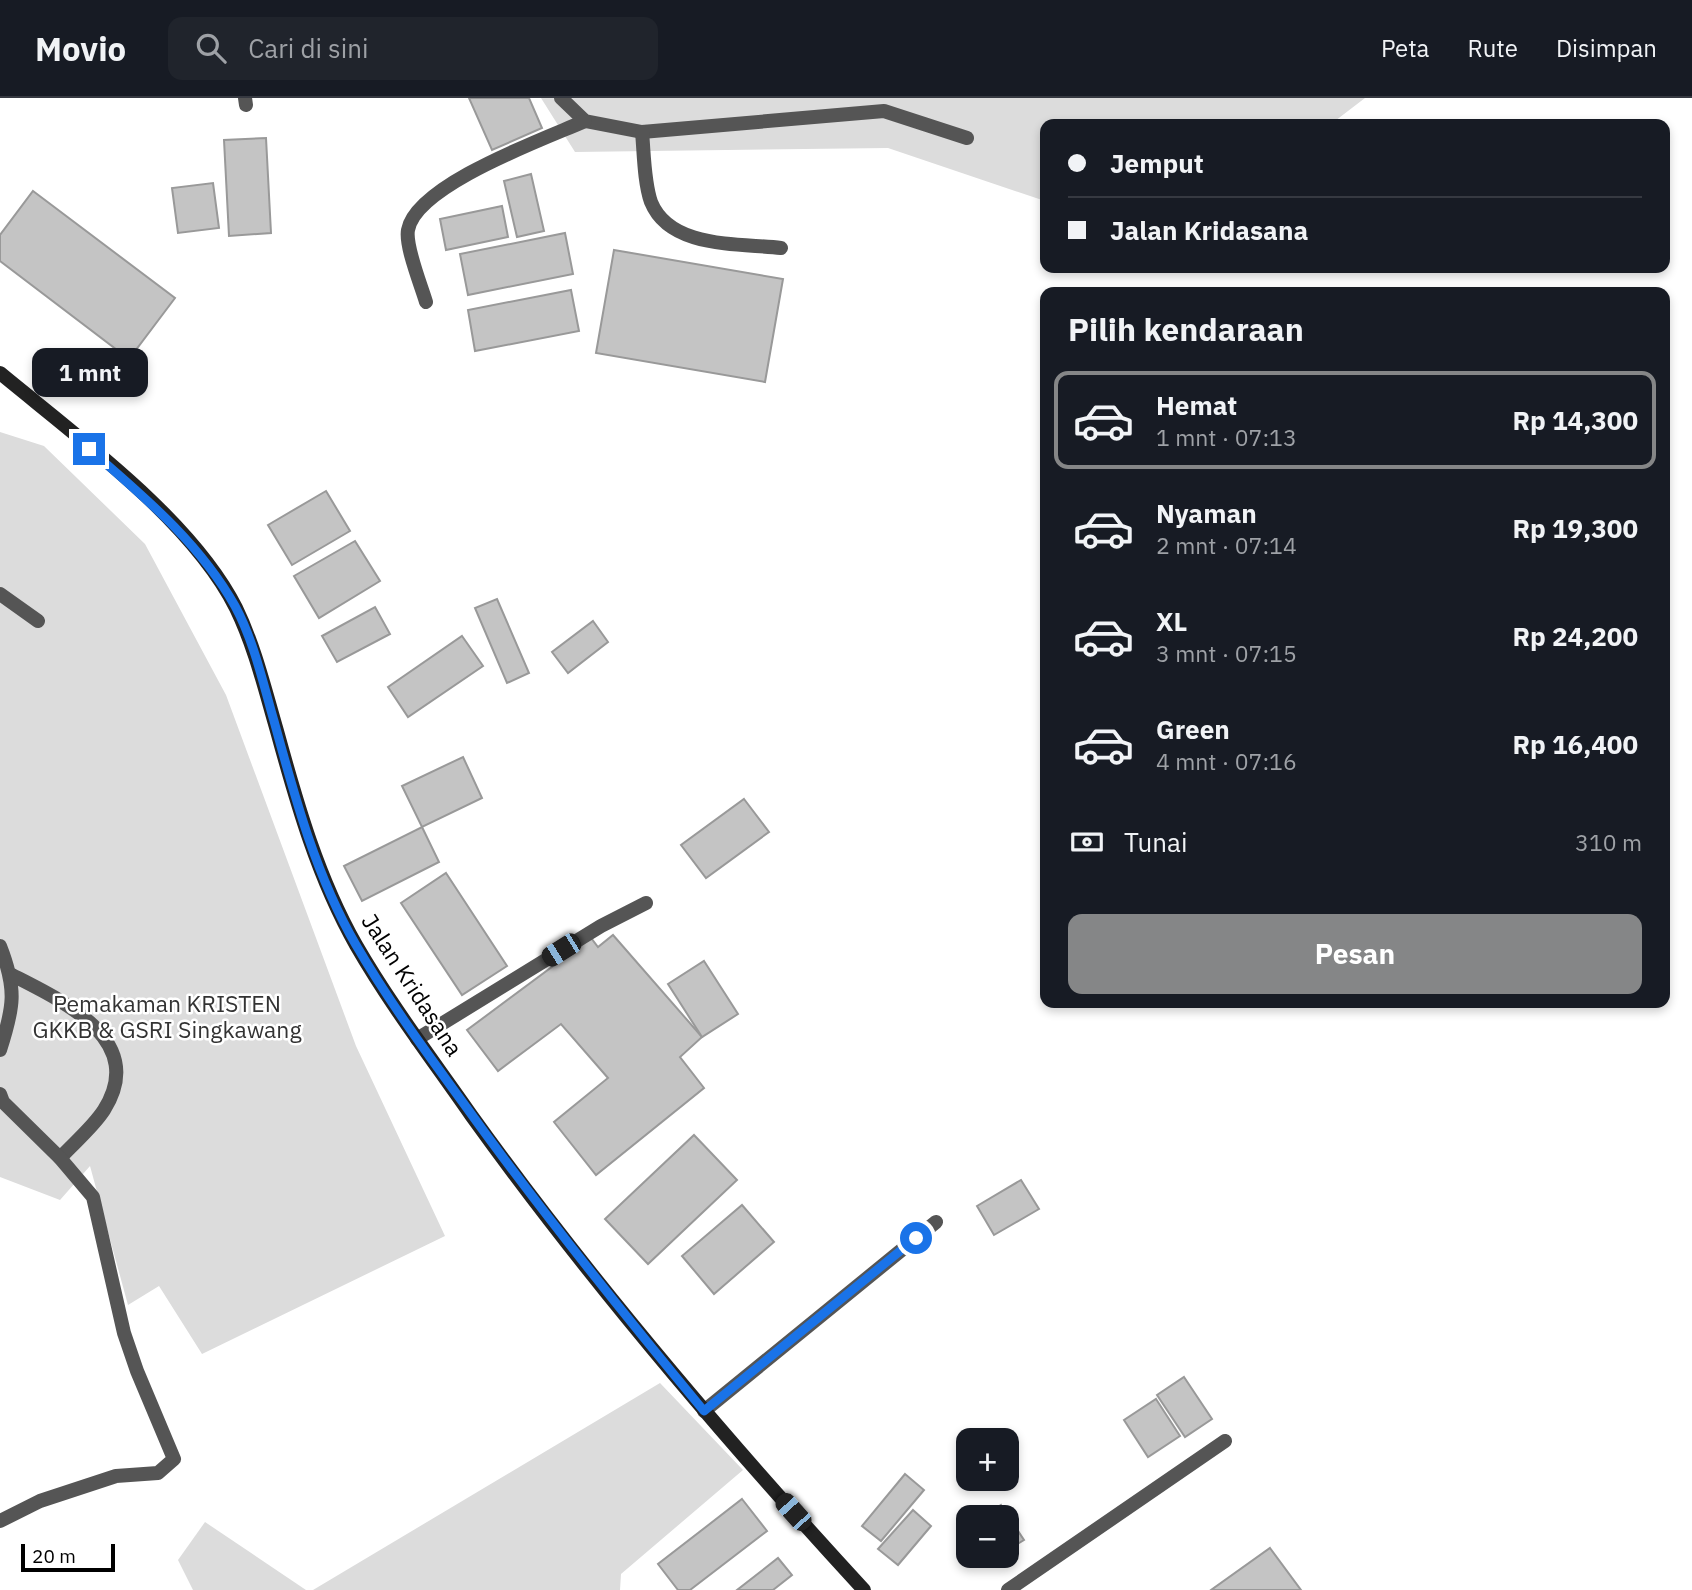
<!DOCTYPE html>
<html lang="id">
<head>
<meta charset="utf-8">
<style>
  :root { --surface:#171b24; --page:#20242c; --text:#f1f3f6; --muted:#9ea1a6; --line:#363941; --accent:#858687 }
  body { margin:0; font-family:"IBM Plex Sans",sans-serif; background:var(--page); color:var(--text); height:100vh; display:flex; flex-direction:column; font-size:26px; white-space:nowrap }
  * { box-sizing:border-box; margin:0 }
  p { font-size:23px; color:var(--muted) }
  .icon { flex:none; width:38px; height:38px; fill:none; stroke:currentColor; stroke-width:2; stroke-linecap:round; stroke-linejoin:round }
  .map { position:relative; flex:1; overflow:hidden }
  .drawer { position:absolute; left:1040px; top:189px; width:630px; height:721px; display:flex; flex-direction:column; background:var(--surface); border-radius:14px; box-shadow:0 4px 10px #0003 }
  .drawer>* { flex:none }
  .top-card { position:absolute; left:1040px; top:21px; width:630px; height:154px; border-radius:14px; box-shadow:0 4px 10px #0003; display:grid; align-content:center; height:154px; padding:0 28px; background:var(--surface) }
  .fabs { position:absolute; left:956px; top:1330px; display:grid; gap:14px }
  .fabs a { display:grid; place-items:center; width:63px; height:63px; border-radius:14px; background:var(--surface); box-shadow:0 4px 10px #0003; font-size:35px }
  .scale { position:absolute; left:21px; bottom:18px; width:94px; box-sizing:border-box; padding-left:7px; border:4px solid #000; border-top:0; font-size:19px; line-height:24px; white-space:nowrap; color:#000; -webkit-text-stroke:5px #fff; paint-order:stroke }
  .end { position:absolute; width:32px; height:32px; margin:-16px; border:9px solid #1a73e8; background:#fff; box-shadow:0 0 0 4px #fff }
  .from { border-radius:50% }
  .bubble { position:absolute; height:49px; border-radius:14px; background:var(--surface); box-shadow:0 4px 10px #0003; font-size:23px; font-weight:700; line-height:49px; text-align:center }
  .car { position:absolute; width:21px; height:42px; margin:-21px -10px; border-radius:9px; box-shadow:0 0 5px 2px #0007; background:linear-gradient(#222 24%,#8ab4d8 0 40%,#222 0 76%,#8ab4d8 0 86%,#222 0) }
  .top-card b { display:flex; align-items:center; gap:24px; height:66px; font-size:26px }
  .top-card b+b { border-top:2px solid var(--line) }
  .top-card i { width:18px; height:18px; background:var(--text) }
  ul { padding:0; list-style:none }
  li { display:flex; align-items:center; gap:21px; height:98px; margin:0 14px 10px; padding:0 14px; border:4px solid transparent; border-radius:14px }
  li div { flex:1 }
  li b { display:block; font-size:26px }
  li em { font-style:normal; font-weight:700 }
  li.selected { border-color:var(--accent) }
  li>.icon { width:63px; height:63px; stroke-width:1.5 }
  h2 { padding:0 28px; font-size:32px; line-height:84px }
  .pay { display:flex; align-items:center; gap:18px; height:77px; padding:0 28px; font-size:26px }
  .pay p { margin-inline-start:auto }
  .button { display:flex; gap:14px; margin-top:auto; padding:14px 28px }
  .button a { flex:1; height:80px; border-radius:14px; background:var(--accent); color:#fff; font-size:28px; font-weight:700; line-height:80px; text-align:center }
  header { display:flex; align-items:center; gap:42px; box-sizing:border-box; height:98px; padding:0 35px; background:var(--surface); border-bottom:2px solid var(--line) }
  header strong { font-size:33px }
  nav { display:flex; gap:38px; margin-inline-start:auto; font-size:24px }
  .search { width:490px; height:63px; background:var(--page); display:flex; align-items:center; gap:18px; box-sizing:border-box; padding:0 24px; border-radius:14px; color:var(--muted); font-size:26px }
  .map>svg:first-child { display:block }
  .green { fill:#dcdcdc }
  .building { fill:#c4c4c4; stroke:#999; stroke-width:2 }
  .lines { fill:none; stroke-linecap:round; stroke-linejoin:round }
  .lane { stroke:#555; stroke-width:14 }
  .street { stroke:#555; stroke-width:14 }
  .secondary { stroke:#222; stroke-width:14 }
  .route { stroke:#1a73e8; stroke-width:9 }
  .labels { text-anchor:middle; stroke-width:5; stroke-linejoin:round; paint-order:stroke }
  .street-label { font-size:23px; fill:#000; stroke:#fff }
  .park-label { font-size:23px; fill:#333; stroke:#fff }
</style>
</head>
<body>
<header>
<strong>Movio</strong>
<div class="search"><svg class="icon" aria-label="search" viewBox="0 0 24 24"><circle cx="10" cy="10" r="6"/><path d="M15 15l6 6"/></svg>Cari di sini</div>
<nav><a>Peta</a><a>Rute</a><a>Disimpan</a></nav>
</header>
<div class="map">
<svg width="1692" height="1492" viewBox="0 0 1692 1492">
  <rect width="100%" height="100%" fill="#fff"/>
  <g class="green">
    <path d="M541,0h824l-34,26h-286v77l-157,-53 -313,4z"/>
    <path d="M0,334l44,14 101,98 81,151 130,351 89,190 -243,118 -43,-68 -31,19 -38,-139 -30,34 -60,-23z"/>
    <path d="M660,1285l83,87 -122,104 -1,16h-307z"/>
    <path d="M205,1424l101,68h-113l-15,-30z"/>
  </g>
  <g class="building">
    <path d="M469,0h60l13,30 -50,22z"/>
    <path d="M266,40l5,95 -42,3 -5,-96z"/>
    <path d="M531,76l13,57 -27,6 -13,-56z"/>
    <path d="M213,85l6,45 -41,5 -6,-45z"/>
    <path d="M33,93l142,107 -46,61 -129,-98v-26z"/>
    <path d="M502,108l6,31 -62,13 -6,-31z"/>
    <path d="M565,135l8,41 -105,21 -8,-41z"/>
    <path d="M614,152l169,29 -18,103 -169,-29z"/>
    <path d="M571,192l8,41 -104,20 -7,-41z"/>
    <path d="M326,393l24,40 -58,34 -24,-40z"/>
    <path d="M355,443l25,40 -61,37 -25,-42z"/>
    <path d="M497,501l32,74 -22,10 -32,-75z"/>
    <path d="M375,509l15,27 -53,28 -15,-26z"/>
    <path d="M593,523l15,21 -40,31 -16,-21z"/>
    <path d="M462,538l21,30 -75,51 -20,-30z"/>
    <path d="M463,659l19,41 -60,29 -20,-41z"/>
    <path d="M744,701l25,33 -63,46 -25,-33z"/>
    <path d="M422,729l17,35 -77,39 -18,-35z"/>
    <path d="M446,775l61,93 -45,29 -61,-92z"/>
    <path d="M613,837l89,102 -22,20 24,31 -108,87 -42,-53 54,-44 -47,-54 -63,47 -31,-41 124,-92 7,9z"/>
    <path d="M704,863l34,53 -36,23 -34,-53z"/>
    <path d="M694,1037l43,45 -89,84 -43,-45z"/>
    <path d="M1021,1082l18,29 -45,26 -17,-29z"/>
    <path d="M742,1107l32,37 -60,52 -32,-38z"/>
    <path d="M1184,1279l28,42 -27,18 -28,-42z"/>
    <path d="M1156,1301l24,37 -32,21 -24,-37z"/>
    <path d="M905,1376l19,16 -43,51 -19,-15z"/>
    <path d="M742,1401l25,32 -77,59h-12l-20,-26z"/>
    <path d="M1001,1407l23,35 -18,11v-34h-23z"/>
    <path d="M913,1412l18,16 -33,39 -20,-16z"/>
    <path d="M968,1429v17l-8,-12z"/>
    <path d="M1270,1450l31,42h-90z"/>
    <path d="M976,1458h23l-16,10z"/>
    <path d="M778,1460l14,17 -19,15h-36z"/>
  </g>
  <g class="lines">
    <g class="lane">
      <path d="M245,0l1,7"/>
      <path d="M561,0l24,23 57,11 242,-21 83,27"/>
      <path d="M642,34c2,21 2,50 9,70 19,47 88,41 130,46"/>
      <path d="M426,204c-5,-17 -21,-56 -18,-72 8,-45 136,-91 177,-109"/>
      <path d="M0,496l38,27"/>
      <path d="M0,848c17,43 14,61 0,104"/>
      <path d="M12,877c51,26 136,65 92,135 -11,17 -30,33 -44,48"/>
      <path d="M0,996l3,8 57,56 33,39 31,136 13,38 37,88 -16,14 -42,3 -76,25 -40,20"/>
      <path d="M1008,1492l217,-149"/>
    </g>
    <g class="street">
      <path d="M417,941l184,-113 45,-23"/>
      <path d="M704,1313l232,-189"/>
    </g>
    <path class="secondary" d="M0,275c76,63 192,147 236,235 19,39 29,82 41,123 20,73 41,147 79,214 34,59 76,114 115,170 120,167 254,324 393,475"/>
  </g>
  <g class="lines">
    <path class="route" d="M89,351c54,47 110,93 146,157 19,35 28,77 39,115 21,77 42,155 82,224 32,55 70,107 108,159 76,106 157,207 240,307l212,-173"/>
  </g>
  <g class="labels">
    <g class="street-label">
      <text transform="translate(412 887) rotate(57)" y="8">Jalan Kridasana</text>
    </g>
    <g class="park-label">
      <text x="167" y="914">Pemakaman KRISTEN<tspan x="167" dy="26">GKKB &amp; GSRI Singkawang</tspan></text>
    </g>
  </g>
</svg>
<div class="fabs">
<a>+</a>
<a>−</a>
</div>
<div class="scale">20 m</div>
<i class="end from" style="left:916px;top:1140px"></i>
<i class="end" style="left:89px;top:351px"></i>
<div class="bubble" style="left:32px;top:250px;width:116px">1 mnt</div>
<i class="car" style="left:561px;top:852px;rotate:238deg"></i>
<i class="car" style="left:793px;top:1414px;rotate:318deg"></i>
<div class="top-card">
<b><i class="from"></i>Jemput</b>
<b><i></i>Jalan Kridasana</b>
</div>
<section class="drawer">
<h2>Pilih kendaraan</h2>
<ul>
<li class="selected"><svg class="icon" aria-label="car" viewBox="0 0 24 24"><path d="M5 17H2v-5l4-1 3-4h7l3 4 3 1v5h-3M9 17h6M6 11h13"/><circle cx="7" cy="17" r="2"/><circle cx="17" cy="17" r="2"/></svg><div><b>Hemat</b><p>1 mnt · 07:13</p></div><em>Rp 14,300</em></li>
<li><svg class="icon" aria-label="car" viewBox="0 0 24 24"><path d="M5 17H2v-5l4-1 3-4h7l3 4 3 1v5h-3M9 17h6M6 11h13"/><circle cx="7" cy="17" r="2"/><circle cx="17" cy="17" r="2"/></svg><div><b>Nyaman</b><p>2 mnt · 07:14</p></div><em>Rp 19,300</em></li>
<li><svg class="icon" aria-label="car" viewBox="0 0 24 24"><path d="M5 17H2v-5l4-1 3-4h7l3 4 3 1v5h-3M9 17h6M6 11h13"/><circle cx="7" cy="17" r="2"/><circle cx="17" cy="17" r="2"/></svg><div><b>XL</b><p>3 mnt · 07:15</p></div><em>Rp 24,200</em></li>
<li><svg class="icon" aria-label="car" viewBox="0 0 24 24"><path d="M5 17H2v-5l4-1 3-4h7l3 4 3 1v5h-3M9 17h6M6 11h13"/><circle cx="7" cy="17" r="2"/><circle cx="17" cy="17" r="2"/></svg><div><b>Green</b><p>4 mnt · 07:16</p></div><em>Rp 16,400</em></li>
</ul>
<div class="pay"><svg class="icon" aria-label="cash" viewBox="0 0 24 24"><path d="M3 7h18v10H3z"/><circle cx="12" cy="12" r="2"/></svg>Tunai<p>310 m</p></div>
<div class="button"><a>Pesan</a></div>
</section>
</div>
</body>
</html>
